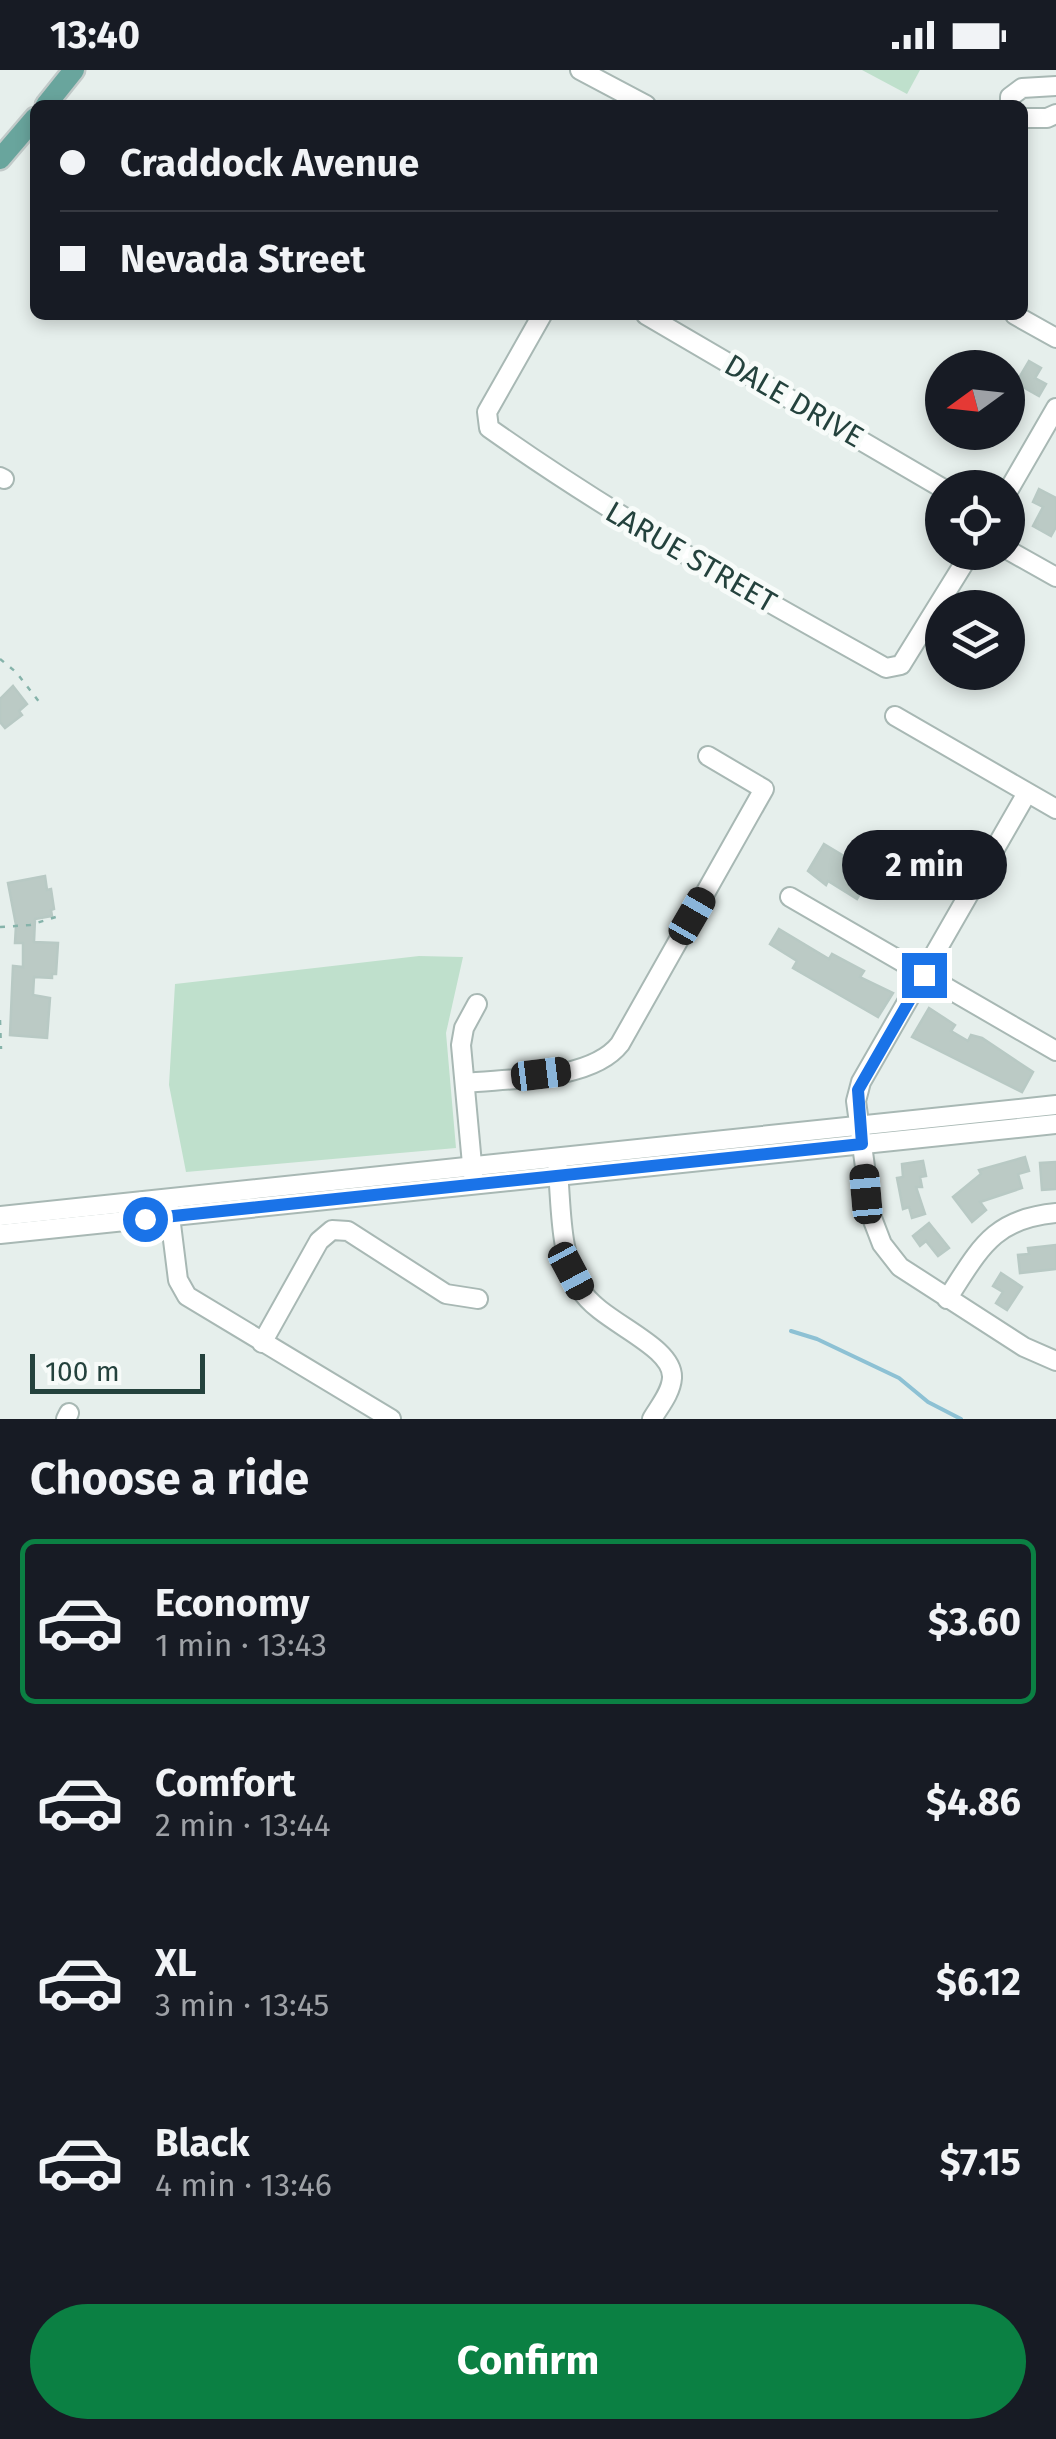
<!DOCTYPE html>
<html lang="en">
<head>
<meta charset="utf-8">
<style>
  :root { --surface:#171b24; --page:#242831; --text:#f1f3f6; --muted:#9ea1a6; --line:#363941; --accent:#0b8043 }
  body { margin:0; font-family:"Fira Sans",sans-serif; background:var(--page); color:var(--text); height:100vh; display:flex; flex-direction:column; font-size:38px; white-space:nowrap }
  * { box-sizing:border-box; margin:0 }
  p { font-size:32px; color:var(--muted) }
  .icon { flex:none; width:55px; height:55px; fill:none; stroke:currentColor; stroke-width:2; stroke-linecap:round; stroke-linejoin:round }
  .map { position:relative; height:1349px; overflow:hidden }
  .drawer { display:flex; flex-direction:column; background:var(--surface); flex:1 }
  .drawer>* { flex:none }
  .guide { position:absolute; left:30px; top:30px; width:998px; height:220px; border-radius:15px; box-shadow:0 5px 15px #0003; display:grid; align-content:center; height:220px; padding:0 30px; background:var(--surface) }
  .needle { width:65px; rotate:255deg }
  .fabs { position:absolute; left:925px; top:280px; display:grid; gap:20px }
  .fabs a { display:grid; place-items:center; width:100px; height:100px; border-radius:50%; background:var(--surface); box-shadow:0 5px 15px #0003; font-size:50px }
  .scale { position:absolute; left:30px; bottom:25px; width:175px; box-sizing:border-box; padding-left:10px; border:5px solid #24423d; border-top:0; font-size:28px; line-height:35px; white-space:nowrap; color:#24423d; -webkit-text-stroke:8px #f7fbf9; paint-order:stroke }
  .end { position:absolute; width:45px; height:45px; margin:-22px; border:12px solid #1a73e8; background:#fff; box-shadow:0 0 0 5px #fff }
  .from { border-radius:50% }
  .bubble { position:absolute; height:70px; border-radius:35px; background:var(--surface); box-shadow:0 5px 15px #0003; font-size:32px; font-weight:700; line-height:70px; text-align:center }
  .car { position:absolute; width:30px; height:60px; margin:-30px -15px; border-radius:12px; box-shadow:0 0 8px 2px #0007; background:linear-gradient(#222 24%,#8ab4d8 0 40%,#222 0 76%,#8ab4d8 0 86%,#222 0) }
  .guide b { display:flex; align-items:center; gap:35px; height:95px; font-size:38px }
  .guide b+b { border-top:2px solid var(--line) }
  .guide i { width:25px; height:25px; background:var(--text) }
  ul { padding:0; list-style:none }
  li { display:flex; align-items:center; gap:30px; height:165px; margin:0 20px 15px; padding:0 10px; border:5px solid transparent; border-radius:15px }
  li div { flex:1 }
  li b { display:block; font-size:38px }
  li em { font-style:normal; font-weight:700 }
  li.current { border-color:var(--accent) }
  li>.icon { width:90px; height:90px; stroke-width:1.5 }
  h2 { padding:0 30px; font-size:45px; line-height:120px }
  .cta { display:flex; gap:20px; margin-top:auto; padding:20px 30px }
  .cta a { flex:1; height:115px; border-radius:60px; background:var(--accent); color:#fff; font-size:40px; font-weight:700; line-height:115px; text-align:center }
  .status { display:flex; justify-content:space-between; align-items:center; height:70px; padding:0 50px; background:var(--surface); direction:ltr }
  .status svg { height:28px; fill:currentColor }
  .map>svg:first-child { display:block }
  .green { fill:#bfe0cc }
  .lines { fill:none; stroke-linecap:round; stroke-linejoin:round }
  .stream { stroke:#8dc1d4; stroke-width:4 }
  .building { fill:#bbcac5; stroke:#b8c9c4; stroke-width:2.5 }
  .minor-casing { stroke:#a8b8b4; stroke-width:22 }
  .major-casing { stroke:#c2cac9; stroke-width:25 }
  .path { stroke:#86b3aa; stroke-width:2.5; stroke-dasharray:5 8; stroke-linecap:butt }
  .minor { stroke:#fff; stroke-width:18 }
  .major { stroke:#69a59d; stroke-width:20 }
  .route { stroke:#1a73e8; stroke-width:12 }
  .labels { text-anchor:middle; stroke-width:10; stroke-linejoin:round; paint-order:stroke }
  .street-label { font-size:30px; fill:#24423d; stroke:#f7fbf9 }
</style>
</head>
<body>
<div class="status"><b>13:40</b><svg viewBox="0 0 49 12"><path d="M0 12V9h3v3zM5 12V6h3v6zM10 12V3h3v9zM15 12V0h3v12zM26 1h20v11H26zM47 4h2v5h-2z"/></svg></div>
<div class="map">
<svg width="1056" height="1349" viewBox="0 0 1056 1349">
  <rect width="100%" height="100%" fill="#e6efec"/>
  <g class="green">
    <path d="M862,0h58l-13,24z"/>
    <path d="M419,886l44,1 -17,76 10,115 -270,24 -17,-87 6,-101z"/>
  </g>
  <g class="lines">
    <path class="stream" d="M791,1261l26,8 82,39 29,24 33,17"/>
  </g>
  <g class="building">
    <path d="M1029,291l12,7 -6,10 11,6 -7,12 -23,-13z"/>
    <path d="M1039,419l17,9v29l-5,9 -18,-10 10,-19 -10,-5z"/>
    <path d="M13,616l14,18 -8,7 3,4 -17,13 -5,-6v-23z"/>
    <path d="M824,774l48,29 -15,26 -29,-18 -2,4 -18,-14z"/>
    <path d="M45,806l2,14 4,-1 3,20 -3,1 1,6 -17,3 -1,23 24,1 -2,31h-4v4l-18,-1 -1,18 17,3 -3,40 -37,-3 3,-69 10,1v-24h-8l1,-18 -8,-42z"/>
    <path d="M779,859l50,30 3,-5 32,17 -4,6 33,16 -15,24 -85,-49 4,-7 -27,-17z"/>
    <path d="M929,938l26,17 -4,6 17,10 3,-6 11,3 51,34 -11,20 -110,-55z"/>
    <path d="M1025,1087l4,14 -11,3 4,14 -42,14 6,8 -14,12 -19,-25 28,-23 -2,-4z"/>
    <path d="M923,1091l3,15 -6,1 2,10h-6l9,27 -13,4 -3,-11 -6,2 -6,-31 6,-1 -1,-13z"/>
    <path d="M1056,1092v27l-14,1 -2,-27z"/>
    <path d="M929,1153l20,25 -11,8 -12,-15 -6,5 -7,-10z"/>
    <path d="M1056,1175v24l-36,4 -2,-18 11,-1 -1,-6z"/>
    <path d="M1001,1203l21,14 -15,23 -11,-7 7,-11 -10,-6z"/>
  </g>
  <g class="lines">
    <g class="minor-casing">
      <g id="minor">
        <path d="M580,0l66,35"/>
        <path d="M1010,35v-8l12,-9 34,-2"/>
        <path d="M1022,48h25l9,-4"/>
        <path d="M542,245l-55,97 2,16c127,90 262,165 397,240l15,-3 70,-113"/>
        <path d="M646,245l296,173"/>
        <path d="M1015,245l41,23"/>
        <path d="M0,407l4,2"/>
        <path d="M1008,421l48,-83"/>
        <path d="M1008,480l48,27"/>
        <path d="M895,646l161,93"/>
        <path d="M1027,723l-166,289 -5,19 16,117 10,26 18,23 124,80 32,14"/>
        <path d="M790,827l266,154"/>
        <path d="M465,1013c45,-5 126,-2 155,-39l144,-255 -56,-33"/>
        <path d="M557,1092c5,42 1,90 24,128 19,32 93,55 91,88 -1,15 -13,29 -20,41"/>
        <path d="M473,1105l-12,-130 3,-17 13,-24"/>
        <path d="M169,1138l9,72 9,16 204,123"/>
        <path d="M0,1146l1056,-111"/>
        <path d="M0,1164l1056,-110"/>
        <path d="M947,1229c33,-50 45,-80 109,-86"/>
        <path d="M262,1273l57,-102 13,-11 16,1 98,63 32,5"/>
        <path d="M66,1349l3,-6"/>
      </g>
    </g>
    <g class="major-casing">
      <g id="major">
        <path d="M46,35l28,-35"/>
        <path d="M0,89l35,-41"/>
      </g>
    </g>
    <g class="path">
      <path d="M0,589l16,13 24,31"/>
      <path d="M0,857l30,-2 29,-9"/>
      <path d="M0,950l1,29"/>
    </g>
    <use href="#minor" class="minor"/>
    <use href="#major" class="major"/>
  </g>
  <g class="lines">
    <path class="route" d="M145,1149l717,-75 -4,-54 66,-115"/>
  </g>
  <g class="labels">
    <g class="street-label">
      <text transform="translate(794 331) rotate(30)" y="10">DALE DRIVE</text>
      <text transform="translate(691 487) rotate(30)" y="10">LARUE STREET</text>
    </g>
  </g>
</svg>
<div class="fabs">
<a><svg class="needle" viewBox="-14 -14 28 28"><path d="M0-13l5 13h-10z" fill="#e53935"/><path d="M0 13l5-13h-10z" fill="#9ea1a6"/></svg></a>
<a><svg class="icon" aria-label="locate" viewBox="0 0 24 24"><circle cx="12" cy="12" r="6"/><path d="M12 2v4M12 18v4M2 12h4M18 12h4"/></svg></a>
<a><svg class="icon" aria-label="layers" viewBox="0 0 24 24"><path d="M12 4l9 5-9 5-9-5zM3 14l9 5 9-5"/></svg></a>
</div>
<div class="scale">100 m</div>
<i class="end from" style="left:145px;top:1149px"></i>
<i class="end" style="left:924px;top:905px"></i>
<div class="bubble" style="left:842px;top:760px;width:165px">2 min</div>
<i class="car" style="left:692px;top:846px;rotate:30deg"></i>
<i class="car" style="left:541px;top:1004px;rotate:83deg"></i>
<i class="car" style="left:866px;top:1124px;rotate:355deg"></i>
<i class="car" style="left:571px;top:1201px;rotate:152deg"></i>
<div class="guide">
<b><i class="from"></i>Craddock Avenue</b>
<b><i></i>Nevada Street</b>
</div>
</div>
<section class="drawer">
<h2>Choose a ride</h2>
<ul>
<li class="current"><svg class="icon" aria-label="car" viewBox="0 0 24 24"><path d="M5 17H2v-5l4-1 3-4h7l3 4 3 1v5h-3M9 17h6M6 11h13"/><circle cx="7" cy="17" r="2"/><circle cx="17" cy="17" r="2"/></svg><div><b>Economy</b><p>1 min · 13:43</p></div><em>$3.60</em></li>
<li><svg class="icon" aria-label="car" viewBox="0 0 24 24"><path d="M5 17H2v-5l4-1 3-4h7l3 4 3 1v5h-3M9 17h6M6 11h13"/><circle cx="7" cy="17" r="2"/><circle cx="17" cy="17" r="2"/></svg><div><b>Comfort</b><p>2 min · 13:44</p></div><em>$4.86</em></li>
<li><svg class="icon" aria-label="car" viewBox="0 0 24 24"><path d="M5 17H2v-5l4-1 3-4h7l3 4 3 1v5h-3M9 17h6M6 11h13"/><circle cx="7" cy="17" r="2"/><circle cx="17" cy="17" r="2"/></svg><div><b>XL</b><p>3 min · 13:45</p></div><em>$6.12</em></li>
<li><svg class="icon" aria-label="car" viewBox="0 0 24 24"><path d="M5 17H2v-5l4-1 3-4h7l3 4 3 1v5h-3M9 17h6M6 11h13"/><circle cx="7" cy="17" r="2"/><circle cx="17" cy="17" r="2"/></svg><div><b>Black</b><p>4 min · 13:46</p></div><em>$7.15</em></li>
</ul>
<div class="cta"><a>Confirm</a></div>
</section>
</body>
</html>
